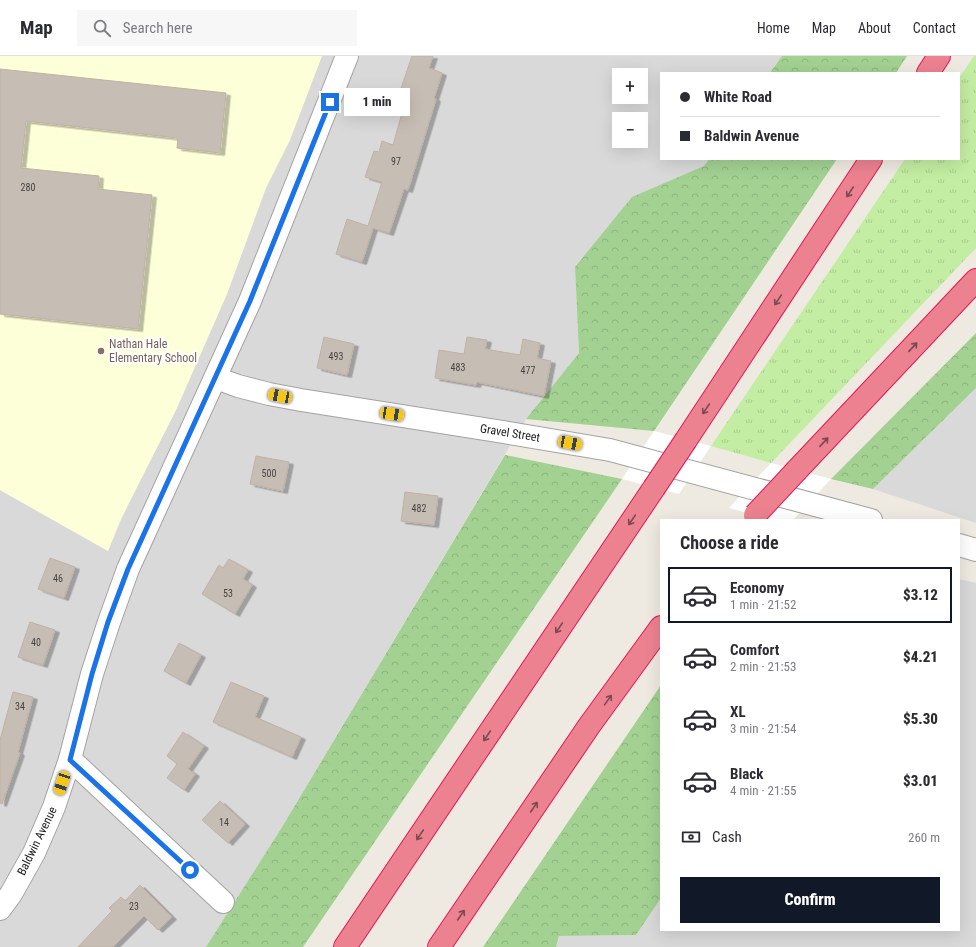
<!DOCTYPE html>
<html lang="en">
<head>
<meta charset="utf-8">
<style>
  :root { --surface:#fff; --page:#f7f7f7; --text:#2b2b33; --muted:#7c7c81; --line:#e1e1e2; --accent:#111827 }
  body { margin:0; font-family:"Roboto Condensed",sans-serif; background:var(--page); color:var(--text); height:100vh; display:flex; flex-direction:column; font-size:15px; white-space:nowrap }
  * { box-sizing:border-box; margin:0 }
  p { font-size:13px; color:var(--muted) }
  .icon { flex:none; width:22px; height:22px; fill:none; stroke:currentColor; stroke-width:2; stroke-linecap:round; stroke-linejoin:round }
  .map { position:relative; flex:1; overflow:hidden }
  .panel { position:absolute; left:660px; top:463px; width:300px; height:412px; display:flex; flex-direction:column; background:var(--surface); border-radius:0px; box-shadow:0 4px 16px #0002 }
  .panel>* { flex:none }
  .top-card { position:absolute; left:660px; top:16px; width:300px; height:88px; border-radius:0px; box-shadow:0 4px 16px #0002; display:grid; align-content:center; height:88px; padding:0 20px; background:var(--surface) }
  .fabs { position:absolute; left:612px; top:12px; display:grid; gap:8px }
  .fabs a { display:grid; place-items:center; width:36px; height:36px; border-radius:0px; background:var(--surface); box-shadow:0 4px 16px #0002; font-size:20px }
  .end { position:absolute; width:18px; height:18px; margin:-9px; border:5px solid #1a73e8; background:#fff; box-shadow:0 0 0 2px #fff }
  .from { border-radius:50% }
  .bubble { position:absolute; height:28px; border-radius:0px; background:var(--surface); box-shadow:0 4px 16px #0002; font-size:13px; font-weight:800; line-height:28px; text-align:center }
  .car { position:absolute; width:12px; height:24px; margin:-12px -6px; border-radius:5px; box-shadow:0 0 3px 1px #0007; background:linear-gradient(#f5c518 24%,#345 0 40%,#f5c518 0 76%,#345 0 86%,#f5c518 0) }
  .top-card b { display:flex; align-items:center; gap:14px; height:38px; font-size:15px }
  .top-card b+b { border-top:1px solid var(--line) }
  .top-card i { width:10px; height:10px; background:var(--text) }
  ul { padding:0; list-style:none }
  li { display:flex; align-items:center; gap:12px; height:56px; margin:0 8px 6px; padding:0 12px; border:2px solid transparent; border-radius:0px }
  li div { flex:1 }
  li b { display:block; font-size:15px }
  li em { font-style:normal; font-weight:800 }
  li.active { border-color:var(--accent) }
  li>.icon { width:36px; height:36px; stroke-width:1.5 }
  h2 { padding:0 20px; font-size:18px; line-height:48px }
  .pay { display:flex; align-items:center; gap:10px; height:44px; padding:0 20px; font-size:15px }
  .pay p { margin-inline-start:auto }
  .cta { display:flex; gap:8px; margin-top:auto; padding:8px 20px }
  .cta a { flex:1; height:46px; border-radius:0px; background:var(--accent); color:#fff; font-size:16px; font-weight:800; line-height:46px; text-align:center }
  header { display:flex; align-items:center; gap:24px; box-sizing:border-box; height:56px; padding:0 20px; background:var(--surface); border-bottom:1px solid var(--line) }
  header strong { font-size:19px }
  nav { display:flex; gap:22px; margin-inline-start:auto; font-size:14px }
  .search { width:280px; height:36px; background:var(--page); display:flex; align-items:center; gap:10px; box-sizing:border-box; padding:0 14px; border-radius:0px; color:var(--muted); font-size:15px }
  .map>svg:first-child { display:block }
  .residential { fill:#dad9d9; fill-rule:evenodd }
  .education { fill:#fdffd9 }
  .grass { fill:url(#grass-tufts) }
  .forest { fill:url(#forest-crowns) }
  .pier { fill:#fff }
  .building { fill:#c6bdb4; stroke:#c1b1a2; filter:url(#shadow) }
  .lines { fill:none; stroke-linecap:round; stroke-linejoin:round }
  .minor-casing { stroke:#a3a3a3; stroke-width:24 }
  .highway-casing { stroke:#e21853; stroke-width:24 }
  .minor { stroke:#fff; stroke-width:22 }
  .highway { stroke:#ec8290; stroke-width:22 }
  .highway-bridge-casing { stroke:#e21853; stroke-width:24; stroke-linecap:butt }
  .highway-bridge { stroke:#ec8290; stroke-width:22 }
  .oneway { stroke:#7a4a50 }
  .route { stroke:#1a73e8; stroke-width:5 }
  .education-dot { fill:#8d6e63; stroke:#fff; stroke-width:1.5 }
  .labels { text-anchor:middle; stroke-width:4; stroke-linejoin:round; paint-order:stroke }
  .number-label { font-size:10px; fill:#464442 }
  .education-label { font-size:12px; fill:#785e54; stroke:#fff; text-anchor:start }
  .street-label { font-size:12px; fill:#1c1c1c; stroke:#fff }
</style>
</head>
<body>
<header>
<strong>Map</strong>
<div class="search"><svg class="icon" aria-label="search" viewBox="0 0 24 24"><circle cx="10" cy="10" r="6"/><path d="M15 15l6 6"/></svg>Search here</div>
<nav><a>Home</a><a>Map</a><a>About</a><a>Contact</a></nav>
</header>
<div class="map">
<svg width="976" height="891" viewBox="0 0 976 891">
  <defs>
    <pattern id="grass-tufts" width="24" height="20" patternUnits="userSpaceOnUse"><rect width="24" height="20" fill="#c3eda2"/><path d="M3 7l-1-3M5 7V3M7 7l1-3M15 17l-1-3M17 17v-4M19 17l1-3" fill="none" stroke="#a7cb8b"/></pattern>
    <pattern id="forest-crowns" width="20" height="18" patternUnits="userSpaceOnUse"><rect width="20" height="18" fill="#a2d192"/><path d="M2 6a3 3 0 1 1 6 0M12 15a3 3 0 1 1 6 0" fill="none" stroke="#8bb37d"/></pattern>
    <filter id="shadow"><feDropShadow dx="4.5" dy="2.5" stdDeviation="0" flood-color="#0004"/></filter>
  </defs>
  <rect width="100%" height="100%" fill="#eeeae1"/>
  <g class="residential">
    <path d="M317,0h465l-12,17h-109v86h48l-5,7 -129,101 4,86 -53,66 -244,408 -76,120h-206v-457l108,61zM619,19h22v22h-22zM619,63h22v22h-22z"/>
    <path d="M976,332v135l-103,-34z"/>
    <path d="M959,523l17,4v364h-420l3,-11 77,-1 25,-37v32h298z"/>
  </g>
  <path class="education" d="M0,0h322l-32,84 -24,48 -39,106 -50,114 -58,115 -11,28 -108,-61z"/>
  <path class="grass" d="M974,0h2v192l-205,215 -60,-17 194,-287h54v-81z"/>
  <g class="forest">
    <path d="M782,0h125l-11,17h-126z"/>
    <path d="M709,103h128l-183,272 -128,-12 53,-66 -4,-86 57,-70 72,-31z"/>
    <path d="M976,277v55l-103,101 -42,-10z"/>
    <path d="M505,399l117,24 -319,468h-97l76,-120z"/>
    <path d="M661,629v213l-25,37 -77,1 -3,11h-73z"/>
  </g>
  <g class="pier">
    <path d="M654,375l57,15 -32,48 -57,-15z"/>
    <path d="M771,407l60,16 -38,41h-19l-45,-12z"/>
  </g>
  <g class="building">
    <path d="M412,0h21l-4,12 13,5 -8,25 2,1 -28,91 -4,-1 -15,44 -16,-5 -11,34 -26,-8 11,-35 21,7 14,-44 -17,-5 9,-26 5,1 3,-11 11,4 11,-39 -8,-3z"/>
    <path d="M0,13l226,24 -6,60 -43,-5 1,-10 -152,-17 -5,47 78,8 -1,13 54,6 -14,134 -138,-15z"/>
    <path d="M324,281l30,7 -7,31 -30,-7z"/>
    <path d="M467,281l20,3 -2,9 35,6 3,-16 17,4 -3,15 14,3 -7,35 -67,-14 -1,3 -41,-7 4,-28 25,4z"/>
    <path d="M256,400l33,6 -6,29 -33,-7z"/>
    <path d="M405,436l33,4 -4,29 -33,-4z"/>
    <path d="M50,502l25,9 -11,31 -26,-9z"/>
    <path d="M229,503l19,11 -5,9 9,6 -17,29 -33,-20 17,-29 4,3z"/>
    <path d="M30,566l25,8 -12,35 -25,-8z"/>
    <path d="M179,587l22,12 -15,28 -22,-12z"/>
    <path d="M231,626l33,14 -9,21 46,20 -9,20 -79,-35z"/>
    <path d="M13,636l20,5 -15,55 2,1 -18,51 -2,-1v-63z"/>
    <path d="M183,676l21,14 -16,23 7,5 -11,16 -17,-12 10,-14 -10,-8z"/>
    <path d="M220,745l25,23 -17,19 -26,-23z"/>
    <path d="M140,829l32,32 -14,13 -14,-14 -31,31h-35l34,-36 -3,-3 12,-11 4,4z"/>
  </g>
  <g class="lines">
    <g class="minor-casing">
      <g id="minor">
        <path d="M216,322l22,8 31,8 32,6 196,31 113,19 261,70"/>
        <path d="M959,489l17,5"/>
        <path d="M70,703l153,143"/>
        <path d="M0,853l11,-15 23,-41 20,-46 16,-48 22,-85 17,-52 19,-53 122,-268 97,-245"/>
      </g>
    </g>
    <g class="highway-casing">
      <g id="highway">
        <path d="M928,17l11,-17"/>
        <path d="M686,384l185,-281"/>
        <path d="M797,414l179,-190"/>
        <path d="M345,891l309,-459"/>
        <path d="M439,891l150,-221 72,-99"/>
      </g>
    </g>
    <use href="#minor" class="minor"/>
    <use href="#highway" class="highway"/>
    <g class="highway-bridge-casing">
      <g id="highway-bridge">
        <path d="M654,432l32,-48"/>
        <path d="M755,459l42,-45"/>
      </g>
    </g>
    <use href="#highway-bridge" class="highway-bridge"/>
  </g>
  <defs><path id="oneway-shaft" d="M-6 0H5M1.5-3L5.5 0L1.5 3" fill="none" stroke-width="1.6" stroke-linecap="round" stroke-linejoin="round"/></defs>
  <g class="oneway">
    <use href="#oneway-shaft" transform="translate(850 136) rotate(123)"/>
    <use href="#oneway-shaft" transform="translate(778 244) rotate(124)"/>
    <use href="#oneway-shaft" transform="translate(913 291) rotate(-47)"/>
    <use href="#oneway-shaft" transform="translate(706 353) rotate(124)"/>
    <use href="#oneway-shaft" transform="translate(824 386) rotate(-47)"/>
    <use href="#oneway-shaft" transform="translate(632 464) rotate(124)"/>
    <use href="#oneway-shaft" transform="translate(559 572) rotate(124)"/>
    <use href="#oneway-shaft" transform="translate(608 644) rotate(-55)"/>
    <use href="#oneway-shaft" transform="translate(487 680) rotate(124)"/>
    <use href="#oneway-shaft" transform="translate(534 751) rotate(-56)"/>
    <use href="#oneway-shaft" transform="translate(420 779) rotate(124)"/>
    <use href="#oneway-shaft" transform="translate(461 859) rotate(-56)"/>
  </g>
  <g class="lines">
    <path class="route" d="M190,814l-120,-110 22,-86 16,-52 20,-53 122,-268 80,-199"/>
  </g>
  <circle class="education-dot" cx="101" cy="295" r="4"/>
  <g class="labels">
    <g class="number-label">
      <text x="396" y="109">97</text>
      <text x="28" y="135">280</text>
      <text x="336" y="304">493</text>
      <text x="458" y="315">483</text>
      <text x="528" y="318">477</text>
      <text x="269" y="421">500</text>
      <text x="419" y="456">482</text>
      <text x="58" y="526">46</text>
      <text x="228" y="541">53</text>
      <text x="36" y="590">40</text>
      <text x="20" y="654">34</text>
      <text x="224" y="770">14</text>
      <text x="134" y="854">23</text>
    </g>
    <g class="education-label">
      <text x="109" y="292">Nathan Hale<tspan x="109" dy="14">Elementary School</tspan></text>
    </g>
    <g class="street-label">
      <text transform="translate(510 377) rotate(9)" y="4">Gravel Street</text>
      <text transform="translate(37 785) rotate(-64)" y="4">Baldwin Avenue</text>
    </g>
  </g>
</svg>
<div class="fabs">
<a>+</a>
<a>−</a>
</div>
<i class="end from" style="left:190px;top:814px"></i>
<i class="end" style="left:330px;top:46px"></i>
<div class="bubble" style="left:344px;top:32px;width:66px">1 min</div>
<i class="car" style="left:280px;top:340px;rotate:281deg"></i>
<i class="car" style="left:392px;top:358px;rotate:99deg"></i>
<i class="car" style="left:570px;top:387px;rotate:101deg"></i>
<i class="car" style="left:62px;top:727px;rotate:198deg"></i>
<div class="top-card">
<b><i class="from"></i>White Road</b>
<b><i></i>Baldwin Avenue</b>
</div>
<section class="panel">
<h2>Choose a ride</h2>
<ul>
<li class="active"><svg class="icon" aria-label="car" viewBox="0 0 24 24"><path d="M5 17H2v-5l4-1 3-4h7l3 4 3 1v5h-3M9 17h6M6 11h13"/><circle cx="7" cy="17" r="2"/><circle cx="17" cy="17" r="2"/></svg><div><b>Economy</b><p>1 min · 21:52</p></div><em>$3.12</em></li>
<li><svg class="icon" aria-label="car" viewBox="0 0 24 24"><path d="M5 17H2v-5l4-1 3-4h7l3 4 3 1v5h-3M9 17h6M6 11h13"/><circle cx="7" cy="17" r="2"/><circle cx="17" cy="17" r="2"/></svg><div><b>Comfort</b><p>2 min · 21:53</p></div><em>$4.21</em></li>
<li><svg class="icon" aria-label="car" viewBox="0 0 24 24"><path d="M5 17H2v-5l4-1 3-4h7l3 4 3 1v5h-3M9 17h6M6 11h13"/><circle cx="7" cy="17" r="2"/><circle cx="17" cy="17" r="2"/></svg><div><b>XL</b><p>3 min · 21:54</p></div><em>$5.30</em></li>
<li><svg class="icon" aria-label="car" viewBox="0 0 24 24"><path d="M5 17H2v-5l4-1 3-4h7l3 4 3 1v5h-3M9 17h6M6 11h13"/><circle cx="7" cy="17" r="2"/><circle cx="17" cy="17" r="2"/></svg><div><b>Black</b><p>4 min · 21:55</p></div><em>$3.01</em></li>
</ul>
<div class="pay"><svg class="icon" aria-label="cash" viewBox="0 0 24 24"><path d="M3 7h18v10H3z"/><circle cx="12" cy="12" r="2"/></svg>Cash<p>260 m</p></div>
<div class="cta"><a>Confirm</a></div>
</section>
</div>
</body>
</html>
